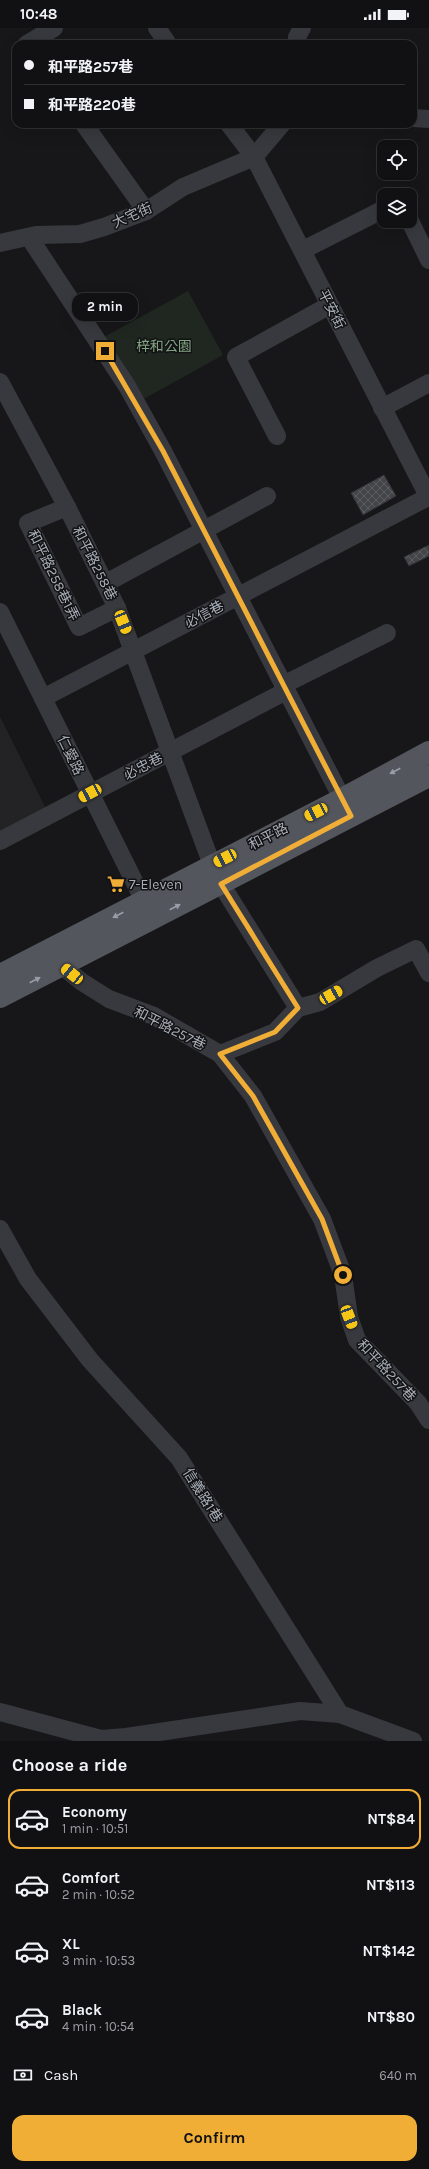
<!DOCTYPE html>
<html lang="en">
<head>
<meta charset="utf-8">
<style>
  :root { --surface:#111113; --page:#1e1f21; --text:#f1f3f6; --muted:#9c9da0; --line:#303133; --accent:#f1ae37 }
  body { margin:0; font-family:Karla,"Noto Sans TC",sans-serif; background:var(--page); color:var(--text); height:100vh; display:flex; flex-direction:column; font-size:15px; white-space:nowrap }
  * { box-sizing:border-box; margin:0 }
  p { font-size:13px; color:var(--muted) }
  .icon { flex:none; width:22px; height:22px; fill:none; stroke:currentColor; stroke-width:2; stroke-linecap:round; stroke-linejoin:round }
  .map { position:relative; height:1713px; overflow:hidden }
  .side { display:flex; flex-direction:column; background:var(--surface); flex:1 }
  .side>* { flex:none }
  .banner { position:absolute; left:12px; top:12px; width:405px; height:88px; border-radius:12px; box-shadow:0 4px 16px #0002,0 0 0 1px var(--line); display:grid; align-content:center; height:88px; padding:0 12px; background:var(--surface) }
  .buttons { position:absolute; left:377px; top:112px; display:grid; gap:8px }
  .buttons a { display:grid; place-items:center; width:40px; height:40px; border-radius:8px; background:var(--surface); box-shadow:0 4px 16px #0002,0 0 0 1px var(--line); font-size:20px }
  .end { position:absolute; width:18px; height:18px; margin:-9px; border:5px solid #f1ae37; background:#111; box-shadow:0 0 0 2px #111 }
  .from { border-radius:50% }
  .bubble { position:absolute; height:28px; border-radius:12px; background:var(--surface); box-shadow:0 4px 16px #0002,0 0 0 1px var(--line); font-size:13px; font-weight:700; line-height:28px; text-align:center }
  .car { position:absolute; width:12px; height:24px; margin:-12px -6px; border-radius:5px; box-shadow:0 0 3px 1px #0007; background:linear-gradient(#f5c518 24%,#345 0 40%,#f5c518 0 76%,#345 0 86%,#f5c518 0) }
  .banner b { display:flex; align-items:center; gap:14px; height:38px; font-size:15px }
  .banner b+b { border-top:1px solid var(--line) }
  .banner i { width:10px; height:10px; background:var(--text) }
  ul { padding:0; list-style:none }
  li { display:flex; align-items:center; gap:12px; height:60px; margin:0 8px 6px; padding:0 4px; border:2px solid transparent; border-radius:12px }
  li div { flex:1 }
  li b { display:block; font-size:15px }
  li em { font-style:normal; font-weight:700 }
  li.on { border-color:var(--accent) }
  li>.icon { width:36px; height:36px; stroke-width:1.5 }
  h2 { padding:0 12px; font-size:18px; line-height:48px }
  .pay { display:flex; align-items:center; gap:10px; height:44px; padding:0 12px; font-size:15px }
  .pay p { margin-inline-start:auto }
  .cta { display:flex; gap:8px; margin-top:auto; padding:8px 12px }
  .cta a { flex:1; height:46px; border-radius:12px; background:var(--accent); color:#111; font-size:16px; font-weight:700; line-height:46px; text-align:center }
  .status { display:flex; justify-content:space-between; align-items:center; height:28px; padding:0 20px; background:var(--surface); direction:ltr }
  .status svg { height:11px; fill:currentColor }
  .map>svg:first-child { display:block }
  .built { fill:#232326 }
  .park { fill:#1f2720 }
  .building { fill:url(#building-cross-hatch); stroke:#313135 }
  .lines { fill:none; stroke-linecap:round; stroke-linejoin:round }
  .minor { stroke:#38393e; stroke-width:18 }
  .major { stroke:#54565d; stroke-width:22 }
  .oneway { fill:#989da7 }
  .route { stroke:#f1ae37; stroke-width:5 }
  .labels { text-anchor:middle; stroke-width:3; stroke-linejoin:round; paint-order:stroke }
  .street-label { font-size:14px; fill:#a9afb9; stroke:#121214 }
  .park-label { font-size:14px; fill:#81a482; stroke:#121214 }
  .poi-label { font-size:14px; fill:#a9afb9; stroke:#121214; text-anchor:start }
</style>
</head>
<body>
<div class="status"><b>10:48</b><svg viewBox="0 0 49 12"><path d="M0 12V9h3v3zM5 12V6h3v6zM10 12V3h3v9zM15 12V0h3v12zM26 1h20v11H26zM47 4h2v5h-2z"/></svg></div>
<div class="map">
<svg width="429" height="1713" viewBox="0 0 429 1713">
  <defs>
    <pattern id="building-cross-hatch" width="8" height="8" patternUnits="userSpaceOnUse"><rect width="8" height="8" fill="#434549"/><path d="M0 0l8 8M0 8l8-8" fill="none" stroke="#5b5d61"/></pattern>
  </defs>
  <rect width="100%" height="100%" fill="#171719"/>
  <path class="built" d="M0,689l47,94 -47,25z"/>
  <path class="park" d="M188,263l35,64 -83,46 -36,-64z"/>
  <g class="building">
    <path d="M384,447l12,21 -33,19 -12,-22z"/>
    <path d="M429,517v11l-20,10 -5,-9z"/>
  </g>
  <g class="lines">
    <g class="minor">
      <path d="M157,0l11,16"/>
      <path d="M27,16l27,-16"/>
      <path d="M297,16v-7l5,-9"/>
      <path d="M413,90l16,1"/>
      <path d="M84,96l62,87"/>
      <path d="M229,96l25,33 175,341"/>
      <path d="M410,193l19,39"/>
      <path d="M29,209l98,149 36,65 185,359"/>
      <path d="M0,215l36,-8 44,-1 24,-7 42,-16 37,-24 71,-30 28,-33"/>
      <path d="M303,222l81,-41"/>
      <path d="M0,354l67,125 50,101 95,257"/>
      <path d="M382,380l47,-25"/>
      <path d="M277,408l-41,-79 94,-52"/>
      <path d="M67,479l-39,16 51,104 38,-19"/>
      <path d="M106,555l161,-87"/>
      <path d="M0,584l150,301"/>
      <path d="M283,657l104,-52"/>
      <path d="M43,670l385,-201"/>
      <path d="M0,813l286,-150"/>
      <path d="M221,856l77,124"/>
      <path d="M62,938l20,16 27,17 45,17 66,38 33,42 69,123 21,56 6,42 8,23 61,63 11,17"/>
      <path d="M220,1026l55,-22 23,-24 22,-6 57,-34 39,-19 13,24"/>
      <path d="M0,1201l28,50 62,81 89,98 161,256 73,27"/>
      <path d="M0,1684l101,27 25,-2 174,-26 40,3"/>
    </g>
    <g class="major">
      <path d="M0,947l342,-176 87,-47"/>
      <path d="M0,969l429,-221"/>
    </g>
  </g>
  <defs><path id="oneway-solid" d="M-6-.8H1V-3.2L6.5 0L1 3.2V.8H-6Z"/></defs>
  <g class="oneway">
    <use href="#oneway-solid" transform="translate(395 743) rotate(152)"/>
    <use href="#oneway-solid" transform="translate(175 879) rotate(-27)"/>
    <use href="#oneway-solid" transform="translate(118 887) rotate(153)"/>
    <use href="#oneway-solid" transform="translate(35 952) rotate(-27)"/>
  </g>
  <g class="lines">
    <path class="route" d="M105,323l58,100 188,365 -130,68 77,124 -23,24 -55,22 33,42 69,123 21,56"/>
  </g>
  <defs>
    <g id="supermarket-bare" transform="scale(1.38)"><path d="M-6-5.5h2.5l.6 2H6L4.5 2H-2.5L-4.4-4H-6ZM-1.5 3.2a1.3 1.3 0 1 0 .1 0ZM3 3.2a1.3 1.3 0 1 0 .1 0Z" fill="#f1ae37" stroke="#121214" stroke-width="2.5" paint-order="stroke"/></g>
  </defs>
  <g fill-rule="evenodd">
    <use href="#supermarket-bare" x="116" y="856"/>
  </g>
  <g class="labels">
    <g class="street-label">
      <text transform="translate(132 187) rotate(-24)" y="5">大宅街</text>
      <text transform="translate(332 281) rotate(63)" y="5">平安街</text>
      <text transform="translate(95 535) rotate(63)" y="5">和平路258巷</text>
      <text transform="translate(54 547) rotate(64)" y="5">和平路258巷1弄</text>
      <text transform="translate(204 586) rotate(-28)" y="5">必信巷</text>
      <text transform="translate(71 727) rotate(64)" y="5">仁愛路</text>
      <text transform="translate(143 738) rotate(-27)" y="5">必忠巷</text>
      <text transform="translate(268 808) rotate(-27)" y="5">和平路</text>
      <text transform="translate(170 1000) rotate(27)" y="5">和平路257巷</text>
      <text transform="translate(387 1342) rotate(47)" y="5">和平路257巷</text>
      <text transform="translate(203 1467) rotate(58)" y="5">信義路1巷</text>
    </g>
    <g class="park-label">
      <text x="164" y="323">梓和公園</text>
    </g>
    <g class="poi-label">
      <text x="129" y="861">7-Eleven</text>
    </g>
  </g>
</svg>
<div class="buttons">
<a><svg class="icon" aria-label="locate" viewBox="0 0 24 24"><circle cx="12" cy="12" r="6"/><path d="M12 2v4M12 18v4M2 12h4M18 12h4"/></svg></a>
<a><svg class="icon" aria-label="layers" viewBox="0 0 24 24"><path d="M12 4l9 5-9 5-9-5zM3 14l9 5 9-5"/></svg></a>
</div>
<i class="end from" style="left:343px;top:1247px"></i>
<i class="end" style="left:105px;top:323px"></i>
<div class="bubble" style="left:72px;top:265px;width:66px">2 min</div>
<i class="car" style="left:123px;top:594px;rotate:158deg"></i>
<i class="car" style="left:90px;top:765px;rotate:242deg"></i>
<i class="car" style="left:316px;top:784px;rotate:243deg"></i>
<i class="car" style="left:225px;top:830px;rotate:243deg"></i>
<i class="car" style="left:72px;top:946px;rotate:309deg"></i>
<i class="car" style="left:331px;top:967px;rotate:60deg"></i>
<i class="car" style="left:349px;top:1289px;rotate:159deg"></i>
<div class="banner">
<b><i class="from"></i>和平路257巷</b>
<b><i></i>和平路220巷</b>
</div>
</div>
<section class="side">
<h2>Choose a ride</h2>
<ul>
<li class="on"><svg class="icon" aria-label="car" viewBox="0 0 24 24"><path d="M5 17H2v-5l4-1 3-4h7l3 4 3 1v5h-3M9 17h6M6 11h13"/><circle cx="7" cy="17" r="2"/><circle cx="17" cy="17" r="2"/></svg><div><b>Economy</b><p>1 min · 10:51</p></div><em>NT$84</em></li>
<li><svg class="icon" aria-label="car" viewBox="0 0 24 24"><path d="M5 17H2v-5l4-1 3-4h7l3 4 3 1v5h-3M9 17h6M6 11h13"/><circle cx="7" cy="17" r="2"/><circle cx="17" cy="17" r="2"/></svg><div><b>Comfort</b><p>2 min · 10:52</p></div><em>NT$113</em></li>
<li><svg class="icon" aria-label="car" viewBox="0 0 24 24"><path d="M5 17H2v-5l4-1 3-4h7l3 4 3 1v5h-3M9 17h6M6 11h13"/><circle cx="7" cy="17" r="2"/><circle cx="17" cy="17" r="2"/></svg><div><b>XL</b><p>3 min · 10:53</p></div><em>NT$142</em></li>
<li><svg class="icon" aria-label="car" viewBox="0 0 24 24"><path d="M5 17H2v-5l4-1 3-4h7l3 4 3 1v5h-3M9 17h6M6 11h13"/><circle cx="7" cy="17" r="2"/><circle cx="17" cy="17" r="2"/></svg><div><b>Black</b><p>4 min · 10:54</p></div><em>NT$80</em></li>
</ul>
<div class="pay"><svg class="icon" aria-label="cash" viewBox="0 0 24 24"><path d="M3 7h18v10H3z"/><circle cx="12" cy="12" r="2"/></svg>Cash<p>640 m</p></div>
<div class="cta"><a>Confirm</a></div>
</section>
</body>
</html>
